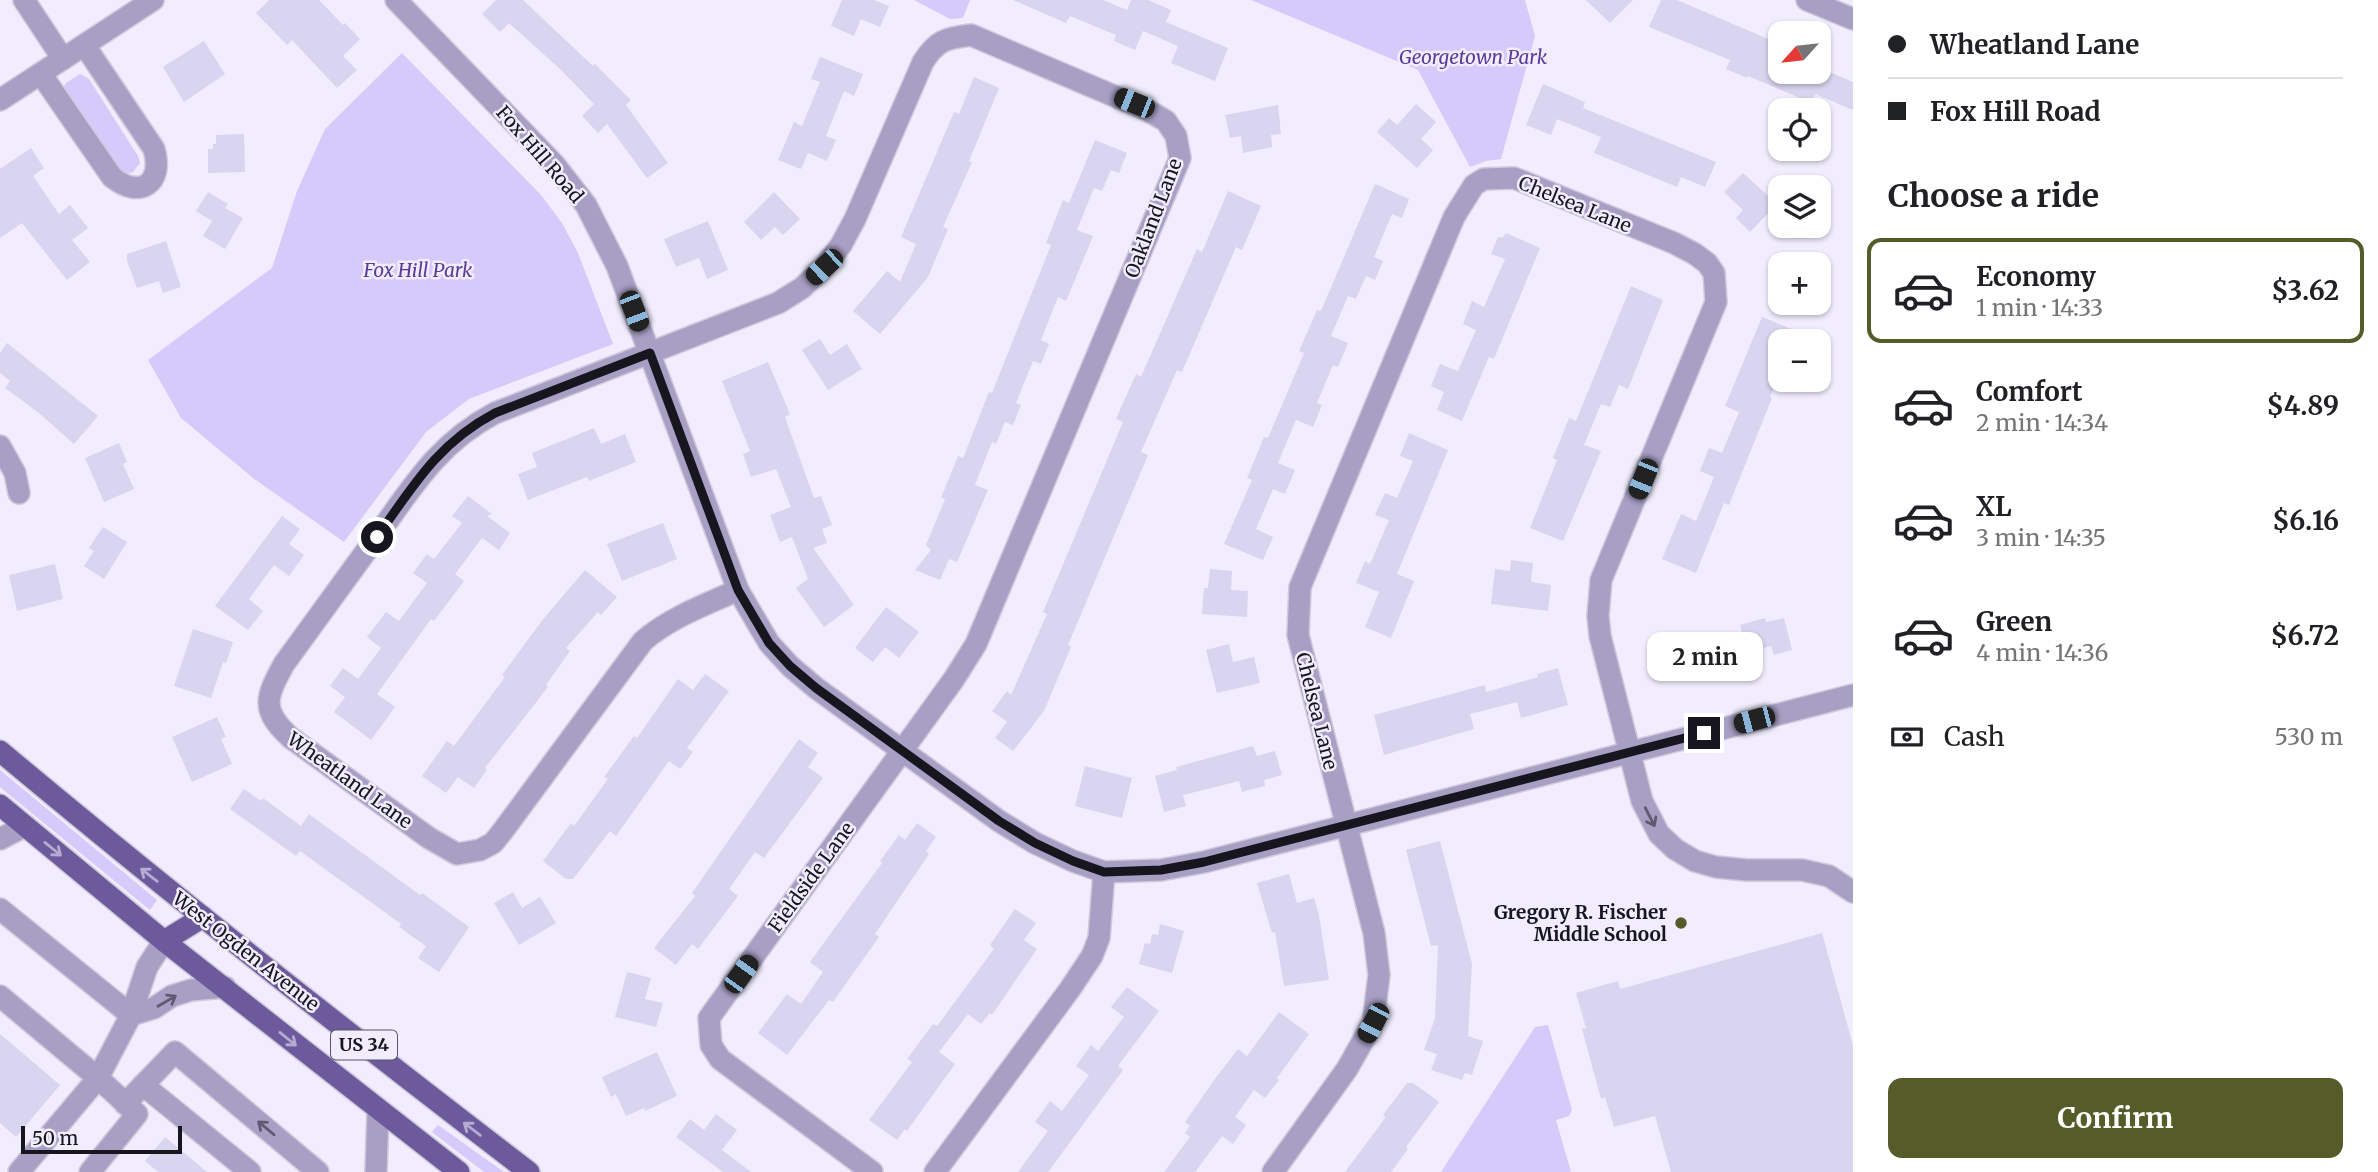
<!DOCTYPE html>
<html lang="en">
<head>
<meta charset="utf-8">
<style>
  :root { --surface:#fff; --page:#f2f2f2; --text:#202124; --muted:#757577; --line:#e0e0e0; --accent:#555c2a }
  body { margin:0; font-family:Merriweather,serif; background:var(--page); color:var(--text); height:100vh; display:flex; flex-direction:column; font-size:26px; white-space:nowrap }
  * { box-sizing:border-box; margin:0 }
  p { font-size:23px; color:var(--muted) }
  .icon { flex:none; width:38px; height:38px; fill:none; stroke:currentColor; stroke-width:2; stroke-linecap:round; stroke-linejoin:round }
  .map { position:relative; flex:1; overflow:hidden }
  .drawer { display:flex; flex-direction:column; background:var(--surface); width:525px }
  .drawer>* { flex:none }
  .guide { display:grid; align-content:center; height:154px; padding:0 35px; background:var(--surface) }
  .needle { width:46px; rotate:243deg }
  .buttons { position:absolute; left:1768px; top:21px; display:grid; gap:14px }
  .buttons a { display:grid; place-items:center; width:63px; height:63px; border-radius:14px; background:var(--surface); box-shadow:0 2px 5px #0004; font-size:35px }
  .scale { position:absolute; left:21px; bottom:18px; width:161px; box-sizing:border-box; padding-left:7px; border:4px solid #17151e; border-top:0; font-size:19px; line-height:24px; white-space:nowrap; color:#17151e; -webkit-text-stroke:5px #f1edfe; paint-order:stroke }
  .end { position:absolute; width:32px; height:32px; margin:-16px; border:9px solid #17151e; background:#fff; box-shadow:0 0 0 4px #fff }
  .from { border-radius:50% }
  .bubble { position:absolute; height:49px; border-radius:14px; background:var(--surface); box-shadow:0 2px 5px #0004; font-size:23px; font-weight:700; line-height:49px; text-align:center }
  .car { position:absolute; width:21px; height:42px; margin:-21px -10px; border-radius:9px; box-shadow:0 0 5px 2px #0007; background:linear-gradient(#222 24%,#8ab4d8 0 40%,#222 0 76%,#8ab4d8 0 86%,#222 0) }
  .guide b { display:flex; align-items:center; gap:24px; height:66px; font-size:26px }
  .guide b+b { border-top:2px solid var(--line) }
  .guide i { width:18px; height:18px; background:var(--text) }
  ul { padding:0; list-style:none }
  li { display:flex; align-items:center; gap:21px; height:105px; margin:0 14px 10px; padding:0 21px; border:4px solid transparent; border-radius:14px }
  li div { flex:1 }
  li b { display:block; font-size:26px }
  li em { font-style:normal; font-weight:700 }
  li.active { border-color:var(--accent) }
  li>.icon { width:63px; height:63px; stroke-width:1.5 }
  h2 { padding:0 35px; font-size:32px; line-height:84px }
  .pay { display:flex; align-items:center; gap:18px; height:77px; padding:0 35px; font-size:26px }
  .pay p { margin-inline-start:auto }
  .action { display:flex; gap:14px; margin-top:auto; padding:14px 35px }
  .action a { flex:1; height:80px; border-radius:14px; background:var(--accent); color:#fff; font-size:28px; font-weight:700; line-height:80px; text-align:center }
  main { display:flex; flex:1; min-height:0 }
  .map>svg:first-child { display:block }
  .green { fill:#d5cafa }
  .building { fill:#d9d4ef }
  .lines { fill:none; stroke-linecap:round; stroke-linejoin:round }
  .minor-casing { stroke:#cecada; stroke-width:24 }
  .major-casing { stroke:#cecada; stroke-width:24 }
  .minor { stroke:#a79fc4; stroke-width:21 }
  .major { stroke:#6c5a9c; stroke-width:21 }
  .oneway { stroke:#5f5a71 }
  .oneway2 { stroke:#b5abd2 }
  .route { stroke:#17151e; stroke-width:9 }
  .poi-dot { fill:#555c2a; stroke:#f1edfe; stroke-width:2.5 }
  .labels { text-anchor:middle; stroke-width:5; stroke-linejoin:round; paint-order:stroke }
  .shield { fill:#f1edfe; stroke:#585661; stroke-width:2 }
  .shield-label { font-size:18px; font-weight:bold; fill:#17151e }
  .park-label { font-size:19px; font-style:italic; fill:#5b3a9a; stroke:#f1edfe }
  .street-label { font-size:19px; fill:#17151e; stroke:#f1edfe }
  .poi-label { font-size:19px; font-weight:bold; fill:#17151e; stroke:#f1edfe; text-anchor:end }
</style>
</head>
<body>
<main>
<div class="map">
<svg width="1853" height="1172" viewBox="0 0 1853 1172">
  <rect width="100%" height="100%" fill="#f1edfe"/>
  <g class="green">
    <path d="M914,0h56l-7,18 -13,1z"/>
    <path d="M1251,0h274l10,36 -34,123 -15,2 -16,6 -52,-97z"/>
    <path d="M402,53l139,142 21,28 16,30 35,91 -144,55 -43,33 -82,110 -91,-64 -72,-60 -33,-58 124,-92 25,-77 28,-62z"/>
    <path d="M80,74l9,5 49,77 2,7 -7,9 -7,2 -8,-5 -51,-77 -3,-6 2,-3z"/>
    <path d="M0,770l157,130 -7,10 -150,-123z"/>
    <path d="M1548,1025l24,85 -3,6 -13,4 15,52h-130l94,-145z"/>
    <path d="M438,1125l66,47h-20l-52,-40z"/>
  </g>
  <g class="building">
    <path d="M269,0h50l24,25 2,-2 15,16 -17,17 14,14 -20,18 -45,-48 -5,5 -31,-32z"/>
    <path d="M496,0h27l70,66 2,-2 36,36 -5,5 42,58 -21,15 -40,-54 -9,9 -16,-17 12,-12 -34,-35 -51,-46 -9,9 -18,-18z"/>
    <path d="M842,0h32l15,6 -9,21 -19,-8 -7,17 -23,-10z"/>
    <path d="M1013,0h90l24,10 4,-10h17l23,10 -5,12 62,26 -13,33 -44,-18 7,-17 -35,-15 -8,19 -21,-9 2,-6 -46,-19 -4,7z"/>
    <path d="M1586,0h47l-23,23z"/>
    <path d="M1661,0h16l103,44v28h38v-5l35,15v28l-38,-16 -3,9 -64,-27 -1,2 -21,-9 4,-9 -81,-33z"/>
    <path d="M204,41l21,33 -41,28 -21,-35z"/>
    <path d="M820,57l43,17 -9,22 -10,-5 -18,45 10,4 -9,21 -19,-8 -7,16 -23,-9 16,-38 8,4 18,-44 -9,-3z"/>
    <path d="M974,77l25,11 -30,73 3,1 -29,65 5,2 -20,48 -48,57 -27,-23 34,-40 13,11 16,-38 -15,-7 53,-125 5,2z"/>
    <path d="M1543,84l42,18 -2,6 133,54 -11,25 -24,-10 -4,10 -83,-34 7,-16 -44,-18 -6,16 -25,-10z"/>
    <path d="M1416,104l20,18 -15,17 12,11 -16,18 -40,-36 12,-14 8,7z"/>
    <path d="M1278,105l3,29 -10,1 1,12 -29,6 -2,-17 -11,2 -5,-23z"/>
    <path d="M244,134l1,38 -37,1v-24h5v-5h3v-9z"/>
    <path d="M1095,140l32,13 -8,20 -8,-3 -9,21 -8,-3 -17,42 16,6 -9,22 -18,43 -8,-4 -17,43 8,4 -8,20 -8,-3 -17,42 5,2 -8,20 -8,-3 -9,22 -4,-2 -17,43 13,5 -31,72 -8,-3 -9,21 -25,-10 16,-20 -5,-5 19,-46 -4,-1 17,-42 5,2 26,-66 3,1 59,-148 -5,-2 17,-43 6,3z"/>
    <path d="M31,148l13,20 -11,8 26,38 11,-9 18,23 -16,12 18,22 -23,18 -45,-57 -22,15v-69z"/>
    <path d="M1743,173l34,31 -27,28 -14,-14 7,-8 -19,-18z"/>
    <path d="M1375,184l34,15 -7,19 -10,-4 -18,43 9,4 -8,19 -9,-4 -10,23 -8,-3 -17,40 17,7 -10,24 -5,-2 -16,38 5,2 -9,22 -17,-7 -18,43 17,7 -10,24 -12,-5 -17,40 17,8 -10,23 -39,-16 28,-64 -5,-2 17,-41 4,1 36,-85 -5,-2 18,-41 4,1z"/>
    <path d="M1228,191l33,15 -19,44 -6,-3 -54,125 -5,-2 -36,82 7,3 -80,190 3,2 -27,64 -31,40 -18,-13 12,-16 -15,-11 15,-20 4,4 36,-81 -4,-2 80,-190 -7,-3 20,-45 5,3 56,-128 5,3z"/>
    <path d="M208,192l20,12 -3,4 18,10 -18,31 -22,-13 9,-15 -16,-10z"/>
    <path d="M774,192l26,27 -17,16 -8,-8 -14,13 -17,-18z"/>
    <path d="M708,221l20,49 -21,9 -8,-21 -23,9 -12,-28z"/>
    <path d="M1506,233l34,15 -46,111 -5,-2 -27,64 -25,-11 7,-18 -13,-6 9,-22 18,7 18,-41 -13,-6 9,-23 12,6 21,-48 -14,-5 7,-17 4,1z"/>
    <path d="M166,241l15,46 -18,6 -4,-12 -22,7 -10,-27v-7z"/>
    <path d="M1631,286l32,14 -35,89 -9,-4 -9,22 -9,-3 -17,41 17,6 -38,90 -33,-13 27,-68 -4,-2 16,-40 7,3z"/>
    <path d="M1762,317l59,24h-41v32l-10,24 2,1 -43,107 -5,-2 -28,70 -34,-14 19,-45 15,7 18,-44 -14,-6 9,-23 13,5 17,-41 -14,-6z"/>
    <path d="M820,339l10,16 17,-11 15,25 -34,21 -26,-40z"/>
    <path d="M7,343l91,73 -24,28 -35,-31 -34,-25 5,-7 -10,-8v-20z"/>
    <path d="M768,362l22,52 -5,3 29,81 7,-2 11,29 -10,4 5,14 -14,5 41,57 -30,22 -28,-39 12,-9 -16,-42 -12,5 -10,-27 21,-8 -15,-38 -25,8 -8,-23 7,-3 -28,-70z"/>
    <path d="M594,428l7,16 24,-10 11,28 -47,19 -2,-4 -59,23 -10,-26 19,-7 -5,-14z"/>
    <path d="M1409,433l39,17 -51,124 17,7 -23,57 -26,-11 14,-35 -23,-9 9,-22 5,3 19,-44 -14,-5 10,-22 12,5 16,-37 -13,-5z"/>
    <path d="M119,443l8,19 -4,2 11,25 -30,13 -19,-44z"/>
    <path d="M468,496l24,18 -5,2 23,17 -11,17 -17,-12 -27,36 9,7 -30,40 -3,-2 -54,75 18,13 -24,33 -37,-28 11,-15 -15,-11 13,-18 15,11 23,-31 -14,-11 19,-25 13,9 28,-38 -14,-10 14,-19 7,5 28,-36 -10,-7z"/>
    <path d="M282,516l18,13 -11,15 15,11 -15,21 -15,-11 -25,34 14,12 -15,19 -33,-24z"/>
    <path d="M663,523l14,36 -55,22 -15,-37z"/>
    <path d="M103,527l24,15 -23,37 -20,-13 10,-15 -5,-3z"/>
    <path d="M1511,560l22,3 -2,19 20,3 -3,26 -57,-7 4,-35 15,2z"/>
    <path d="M55,564l8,35 -46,12 -8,-36z"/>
    <path d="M1210,569l22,2 -1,19 17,1 -1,26 -45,-3 2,-26h4z"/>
    <path d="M585,570l32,27 -16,18 -3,-3 -32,36 4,3 -24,34 2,2 -63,81 2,2 -13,18 -16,-11 -12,16 -24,-17 25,-35 7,5 51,-69 -3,-2 42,-57z"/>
    <path d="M886,607l33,25 -20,26 -14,-11 -12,15 -18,-14z"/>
    <path d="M1765,618l1,4 18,-4 8,32 -18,5 -3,-9 -24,6 -7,-27z"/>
    <path d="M193,629l40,13 -7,21 -3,-1 -12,36 -37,-12z"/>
    <path d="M1696,632l11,39 -24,6 -5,-17 -18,4 -6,-21z"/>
    <path d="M1229,644l4,18 21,-5 6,26 -43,10 -11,-43z"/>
    <path d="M1558,668l10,37 -47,13 -4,-16 -47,12 4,15 -90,26 -10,-40 111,-30 1,7 52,-15 -1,-3z"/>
    <path d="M705,674l24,17 -42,57 6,4 -13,17 -11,-8 -53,75 -6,-5 -37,48h-7l-23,-18 28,-38 3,3 34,-47 -4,-2 11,-15 19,-26 3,2 41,-59 15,11z"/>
    <path d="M217,717l9,20 -5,2 11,25 -40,18 -20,-45z"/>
    <path d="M799,739l19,14 -10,14 15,11 -59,80 -9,-6 -26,37 9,7 -40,53 -6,-5 -16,21 -22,-17 41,-52 -3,-3z"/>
    <path d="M1253,746l4,10 18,-5 7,24 -18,5 1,6 -23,6 -3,-11 -56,14 3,11 -22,6 -9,-36 22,-6 -1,-3z"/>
    <path d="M1085,766l47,12 -10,40 -47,-12z"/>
    <path d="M244,789l17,12 2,-3 38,28 8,-12 111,81 2,-2 47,34 -30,45 -21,-14 8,-12 -27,-19 2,-3 -101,-73 -4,5 -66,-47z"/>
    <path d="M917,823l19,14 -10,14 3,3 -54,80 4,3 -46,65 -4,-2 -42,55 -29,-22 29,-39 14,10 22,-32 -13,-10 72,-99 -2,-2 19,-26 6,5z"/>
    <path d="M1440,841l32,123 -4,72 15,5 -11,34 -7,-2 -3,7 -31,-10 6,-16 -13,-4 11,-32 3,-73 -7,1 -25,-96z"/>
    <path d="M1289,874l8,29 17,-5 5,17 10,65 -45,6 -9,-54 -3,1 -15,-50z"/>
    <path d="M513,892l9,16 18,-11 16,26 -37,22 -25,-42z"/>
    <path d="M1015,909l21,14 -12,17 13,9 -45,66 -2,-2 -9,11 -13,-10 -29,38 16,12 -48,67 -2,-2 -8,11 -28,-20 43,-58 -5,-3 26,-35 4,2 57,-77 -4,-4z"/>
    <path d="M1160,924l24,7 -12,42 -33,-9 6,-21 5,1 2,-10 6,1z"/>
    <path d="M1822,933l31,112v127h-182l-16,-56 -41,11 -9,-30 -4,2 -19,-70 4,-1 -10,-35 42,-12 2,8z"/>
    <path d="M627,972l24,6 -6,21 18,4 -7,24 -41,-10z"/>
    <path d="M1127,987l32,24 -41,55 5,4 -75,102h-30l30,-41 -13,-9 15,-21 12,10 27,-36 -13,-9 15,-21 7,6 26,-34 -13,-10z"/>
    <path d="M1279,1012l30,22 -32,44 2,2 -14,18 -11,-8 -19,27 11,8 -13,19 -11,-8 -27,36h-31l26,-35 -5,-4 5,-7 -5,-4 32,-46 21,-27 9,7z"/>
    <path d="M0,1034l60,51 -44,52 -16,-14z"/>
    <path d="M657,1052l20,44 -32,15 -1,-3 -18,8 -10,-22 -5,3 -9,-20z"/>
    <path d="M1407,1083h6l26,19 -33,45 2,2 -17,23h-46l41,-55 -3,-2z"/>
    <path d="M716,1114l21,16 -15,20 29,22h-28l-47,-35 14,-18 14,11z"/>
    <path d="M165,1137l42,35h-49l-13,-11z"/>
  </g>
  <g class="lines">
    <g class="minor-casing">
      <g id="minor">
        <path d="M24,0l39,59"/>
        <path d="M396,0l158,164 32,41 31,61 121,324 31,53 21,23 26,22 183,133 36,22 38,18 31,11 57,-2 43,-8 649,-167"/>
        <path d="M1807,0l46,19"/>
        <path d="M41,74l71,103c28,23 52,6 42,-28l-69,-103"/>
        <path d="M0,100l153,-100"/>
        <path d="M0,446l15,27 4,20"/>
        <path d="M738,590c-33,15 -67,27 -95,51l-141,191 -9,11 -13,7 -23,4 -28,-16 -138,-100c-31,-28 -25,-41 -7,-74 29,-40 59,-81 88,-121 38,-52 64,-99 123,-130l283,-110 24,-15 22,-21 17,-22 14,-26 68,-157c14,-22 23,-24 48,-27l176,75 19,11 10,15 4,22 -204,486 -22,35 -245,339 2,27 9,14 152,113"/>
        <path d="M0,839l25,-13"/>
        <path d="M0,909l131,106"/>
        <path d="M0,996l98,82 -79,94"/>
        <path d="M131,1015l23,-7 18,-12 19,-6 34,-3"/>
        <path d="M143,1085l107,87"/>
        <path d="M125,1104l50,-52 143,120"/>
        <path d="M90,1172l47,-58 -39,-36 33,-63 16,-48 17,-26"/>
        <path d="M376,1172l2,-62"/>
        <path d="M935,1172l135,-183 22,-33 7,-18 5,-66"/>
        <path d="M1273,1172l74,-103 26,-46 6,-48 -5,-42 -76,-298 2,-48 154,-370 20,-32 10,-6 30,-1 160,65 21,11 12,9 7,10 2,29 -115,278 -3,36 2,20 42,165 17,33 16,15 20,12 21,6 31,3h55l27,6 24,16"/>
      </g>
    </g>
    <g class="major-casing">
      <g id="major">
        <path d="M0,751c173,145 350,284 529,421"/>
        <path d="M0,805l164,136 295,231"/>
        <path d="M164,941l39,-24"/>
      </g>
    </g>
    <use href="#minor" class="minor"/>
    <use href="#major" class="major"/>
  </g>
  <defs><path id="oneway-shaft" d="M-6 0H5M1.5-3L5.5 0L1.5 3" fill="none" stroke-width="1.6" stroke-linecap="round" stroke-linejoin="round" transform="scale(1.75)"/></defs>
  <g class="oneway">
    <use href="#oneway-shaft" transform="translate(1650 817) rotate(63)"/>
    <use href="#oneway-shaft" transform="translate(167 1001) rotate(-30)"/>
    <use href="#oneway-shaft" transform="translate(266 1128) rotate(-140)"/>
  </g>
  <g class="oneway2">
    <use href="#oneway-shaft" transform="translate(53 849) rotate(39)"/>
    <use href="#oneway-shaft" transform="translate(149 875) rotate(-142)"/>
    <use href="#oneway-shaft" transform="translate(288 1039) rotate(39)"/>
    <use href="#oneway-shaft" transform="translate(472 1129) rotate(-143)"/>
  </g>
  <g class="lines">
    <path class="route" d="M377,537c36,-51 61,-94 118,-124l155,-60 88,237 31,53 21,23 26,22 183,133 36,22 38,18 31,11 57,-2 43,-8 500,-129"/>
  </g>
  <circle class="poi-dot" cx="1681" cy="923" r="7"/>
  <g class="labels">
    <rect class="shield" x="331" y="1030.5" width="66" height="29" rx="5"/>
    <g class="shield-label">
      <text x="364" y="1051">US 34</text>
    </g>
    <g class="park-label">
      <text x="1473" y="64">Georgetown Park</text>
      <text x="418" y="277">Fox Hill Park</text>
    </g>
    <g class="street-label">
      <text transform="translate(540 154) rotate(49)" y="7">Fox Hill Road</text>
      <text transform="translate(1575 204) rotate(22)" y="7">Chelsea Lane</text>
      <text transform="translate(1153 218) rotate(-69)" y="7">Oakland Lane</text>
      <text transform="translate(1317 711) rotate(76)" y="7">Chelsea Lane</text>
      <text transform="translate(350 780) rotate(36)" y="7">Wheatland Lane</text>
      <text transform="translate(811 877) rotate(-54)" y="7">Fieldside Lane</text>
      <text transform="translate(246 951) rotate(38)" y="7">West Ogden Avenue</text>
    </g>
    <g class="poi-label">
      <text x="1667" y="919">Gregory R. Fischer<tspan x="1667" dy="22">Middle School</tspan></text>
    </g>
  </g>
</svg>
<div class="buttons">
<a><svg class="needle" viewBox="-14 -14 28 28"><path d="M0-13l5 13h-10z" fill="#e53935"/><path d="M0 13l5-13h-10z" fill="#757577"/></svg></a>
<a><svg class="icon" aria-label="locate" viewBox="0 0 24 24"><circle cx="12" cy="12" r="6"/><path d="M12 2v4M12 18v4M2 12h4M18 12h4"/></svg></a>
<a><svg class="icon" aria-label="layers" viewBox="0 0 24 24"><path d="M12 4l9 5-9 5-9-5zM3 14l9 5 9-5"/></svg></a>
<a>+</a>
<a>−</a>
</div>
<div class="scale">50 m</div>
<i class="end from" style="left:377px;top:537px"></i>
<i class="end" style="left:1704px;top:733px"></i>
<div class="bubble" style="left:1647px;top:632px;width:116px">2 min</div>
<i class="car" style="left:1134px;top:103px;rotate:292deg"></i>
<i class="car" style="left:824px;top:267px;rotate:227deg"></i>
<i class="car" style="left:634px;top:311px;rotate:159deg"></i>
<i class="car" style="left:1643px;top:479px;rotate:202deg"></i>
<i class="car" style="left:1754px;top:720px;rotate:255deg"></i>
<i class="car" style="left:741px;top:974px;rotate:36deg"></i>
<i class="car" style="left:1373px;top:1023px;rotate:208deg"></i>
</div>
<section class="drawer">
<div class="guide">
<b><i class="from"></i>Wheatland Lane</b>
<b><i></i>Fox Hill Road</b>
</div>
<h2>Choose a ride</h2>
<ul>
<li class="active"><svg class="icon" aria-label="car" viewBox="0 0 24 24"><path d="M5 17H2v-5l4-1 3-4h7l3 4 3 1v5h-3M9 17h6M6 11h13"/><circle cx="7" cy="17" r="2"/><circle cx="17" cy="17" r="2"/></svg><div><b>Economy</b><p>1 min · 14:33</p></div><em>$3.62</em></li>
<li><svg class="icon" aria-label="car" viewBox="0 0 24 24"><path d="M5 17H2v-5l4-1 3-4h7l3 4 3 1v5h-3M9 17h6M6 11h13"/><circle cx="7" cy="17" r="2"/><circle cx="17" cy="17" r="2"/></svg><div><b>Comfort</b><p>2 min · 14:34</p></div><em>$4.89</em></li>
<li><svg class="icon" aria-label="car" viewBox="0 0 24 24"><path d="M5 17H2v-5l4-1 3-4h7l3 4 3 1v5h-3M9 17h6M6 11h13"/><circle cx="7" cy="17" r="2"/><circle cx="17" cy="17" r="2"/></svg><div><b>XL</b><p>3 min · 14:35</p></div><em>$6.16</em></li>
<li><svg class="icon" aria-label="car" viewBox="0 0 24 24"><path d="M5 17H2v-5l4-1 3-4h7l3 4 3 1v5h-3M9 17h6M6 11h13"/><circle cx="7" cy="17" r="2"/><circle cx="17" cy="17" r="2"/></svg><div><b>Green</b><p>4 min · 14:36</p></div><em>$6.72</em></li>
</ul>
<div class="pay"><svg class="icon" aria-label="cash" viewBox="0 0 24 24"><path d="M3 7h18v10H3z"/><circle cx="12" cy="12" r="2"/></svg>Cash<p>530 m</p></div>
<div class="action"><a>Confirm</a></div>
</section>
</main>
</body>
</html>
